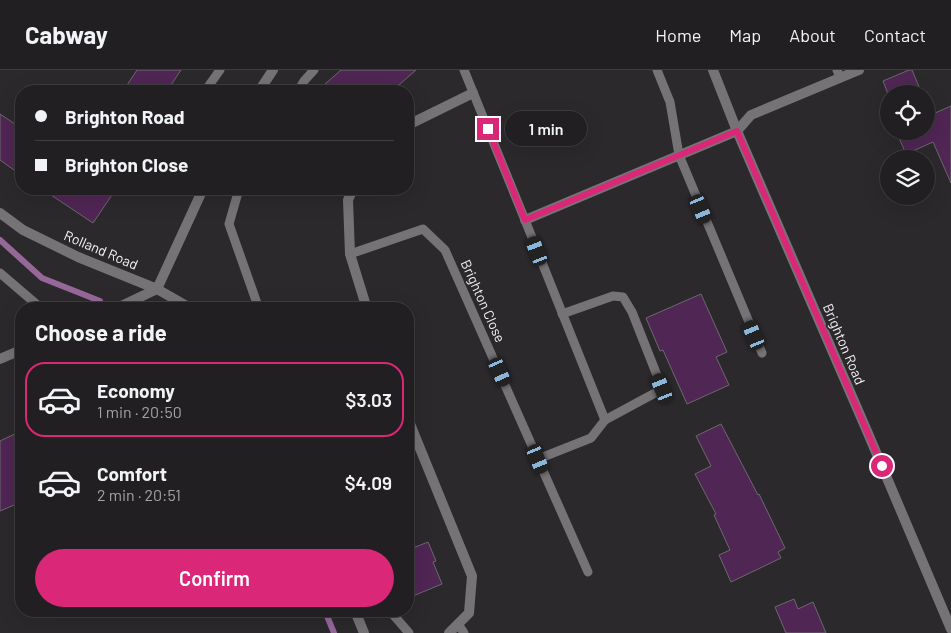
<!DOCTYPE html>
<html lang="en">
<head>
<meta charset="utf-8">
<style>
  :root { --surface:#211f21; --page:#29272a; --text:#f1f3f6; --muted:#a2a2a5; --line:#3e3d3f; --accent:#db2777 }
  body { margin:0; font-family:Barlow,sans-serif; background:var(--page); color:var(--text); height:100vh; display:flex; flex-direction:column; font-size:19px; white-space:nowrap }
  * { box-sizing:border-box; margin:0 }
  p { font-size:16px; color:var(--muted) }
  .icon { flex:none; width:28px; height:28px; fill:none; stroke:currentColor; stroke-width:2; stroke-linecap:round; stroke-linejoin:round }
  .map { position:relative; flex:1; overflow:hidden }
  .drawer { position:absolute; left:15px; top:232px; width:399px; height:315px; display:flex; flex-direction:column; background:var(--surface); border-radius:20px; box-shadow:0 5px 20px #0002,0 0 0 1px var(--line) }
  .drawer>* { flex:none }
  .hud { position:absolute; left:15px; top:15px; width:399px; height:110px; border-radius:20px; box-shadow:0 5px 20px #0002,0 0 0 1px var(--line); display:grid; align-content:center; height:110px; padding:0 20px; background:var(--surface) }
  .buttons { position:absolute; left:880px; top:15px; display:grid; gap:10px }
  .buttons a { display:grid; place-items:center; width:55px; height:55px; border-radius:50%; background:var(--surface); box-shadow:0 5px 20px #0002,0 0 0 1px var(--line); font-size:25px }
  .end { position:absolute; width:22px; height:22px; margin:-11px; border:6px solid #db2777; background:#fff; box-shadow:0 0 0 2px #fff }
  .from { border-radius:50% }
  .bubble { position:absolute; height:35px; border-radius:18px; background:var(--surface); box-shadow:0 5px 20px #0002,0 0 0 1px var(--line); font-size:16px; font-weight:600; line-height:35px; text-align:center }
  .car { position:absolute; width:15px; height:30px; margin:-15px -8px; border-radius:6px; box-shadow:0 0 4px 1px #0007; background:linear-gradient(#222 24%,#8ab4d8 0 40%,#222 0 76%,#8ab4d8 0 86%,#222 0) }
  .hud b { display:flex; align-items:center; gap:18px; height:48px; font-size:19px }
  .hud b+b { border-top:1px solid var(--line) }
  .hud i { width:12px; height:12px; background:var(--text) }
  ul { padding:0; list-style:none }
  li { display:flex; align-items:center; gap:15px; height:75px; margin:0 10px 8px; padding:0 10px; border:2px solid transparent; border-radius:20px }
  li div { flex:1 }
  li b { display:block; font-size:19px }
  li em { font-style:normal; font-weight:600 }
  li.current { border-color:var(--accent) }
  li>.icon { width:45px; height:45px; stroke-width:1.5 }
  h2 { padding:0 20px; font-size:22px; line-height:60px }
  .primary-button { display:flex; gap:10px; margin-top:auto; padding:10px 20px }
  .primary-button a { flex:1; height:58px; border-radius:30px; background:var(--accent); color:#fff; font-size:20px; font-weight:600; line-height:58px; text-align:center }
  header { display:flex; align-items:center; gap:30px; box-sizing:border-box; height:70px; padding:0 25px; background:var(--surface); border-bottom:1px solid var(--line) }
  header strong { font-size:24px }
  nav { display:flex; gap:28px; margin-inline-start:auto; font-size:18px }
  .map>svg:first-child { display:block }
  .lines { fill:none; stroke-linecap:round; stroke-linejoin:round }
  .stream { stroke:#96689a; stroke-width:6 }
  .building { fill:#502654; stroke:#6c696d }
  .lane { stroke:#757375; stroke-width:9 }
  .street { stroke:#757375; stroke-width:10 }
  .route { stroke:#db2777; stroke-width:6 }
  .labels { text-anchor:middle; stroke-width:4; stroke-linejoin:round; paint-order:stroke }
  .street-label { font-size:14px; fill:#f4f2f4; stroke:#2c292c }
</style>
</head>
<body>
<header>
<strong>Cabway</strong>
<nav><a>Home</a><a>Map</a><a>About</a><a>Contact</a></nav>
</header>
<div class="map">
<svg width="951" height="563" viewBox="0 0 951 563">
  <rect width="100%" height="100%" fill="#2c292c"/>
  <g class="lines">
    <g class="stream">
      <path d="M0,170l42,38 58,23"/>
      <path d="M325,541l9,22"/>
    </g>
  </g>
  <g class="building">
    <path d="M137,0h44l-14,21h-44z"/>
    <path d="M341,0h75l-24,21h-75z"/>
    <path d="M909,0h3l10,24h-34l-5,-13z"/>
    <path d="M951,36v77l-18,-41 -27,12 -10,-23h30v-14z"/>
    <path d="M0,44l21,14v47l-21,-15z"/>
    <path d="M42,119h74l-23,34z"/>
    <path d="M701,224l26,58 -11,5 13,28 -42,19 -24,-54 -3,1 -14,-33z"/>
    <path d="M721,354l37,71 1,-1 26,54 -7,4 3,6 -50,24 -12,-27 11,-5 -16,-35 2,-1 -21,-40 16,-8 -15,-30z"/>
    <path d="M21,361v71l-21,9v-70z"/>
    <path d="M428,472l8,19 -3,1 9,22 -34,14v-48z"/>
    <path d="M794,529l4,10 15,-7 13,31h-40l-11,-26z"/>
  </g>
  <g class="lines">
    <g class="lane">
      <path d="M464,0l61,150 80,200"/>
      <path d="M657,0l13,32 9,53 83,198"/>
      <path d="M837,0l3,8"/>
      <path d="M205,21l15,-21"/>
      <path d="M298,21l6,-10 10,-11"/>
      <path d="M239,119l-10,35 30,85"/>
      <path d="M350,184l73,-25 22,21 143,322"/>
      <path d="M0,203l42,36"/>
      <path d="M538,389l53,-21 14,-18 50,-27 7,-5 -30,-76 -9,-15 -10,-1 -51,18"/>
      <path d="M390,541l19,22"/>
      <path d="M458,554l6,9"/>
    </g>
    <g class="street">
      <path d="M713,0l24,61 130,300 84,198"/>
      <path d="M259,21l14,-21"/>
      <path d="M408,55l65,-32"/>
      <path d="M353,119l-5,11 2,54 17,55"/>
      <path d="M0,143l23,17 55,27 79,32 35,20"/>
      <path d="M525,150l212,-89 14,-16 108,-45"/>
      <path d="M115,239l42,-20 46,-100"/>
      <path d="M0,289l21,-9"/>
      <path d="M408,349l64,157 -3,37 -20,20"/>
      <path d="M355,541l9,22"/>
    </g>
  </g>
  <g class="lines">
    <path class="route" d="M488,59l37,91 212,-89 145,335"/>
  </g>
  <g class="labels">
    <g class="street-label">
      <text transform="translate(101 180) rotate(23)" y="5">Rolland Road</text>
      <text transform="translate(483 231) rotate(66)" y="5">Brighton Close</text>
      <text transform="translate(844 274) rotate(67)" y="5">Brighton Road</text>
    </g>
  </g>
</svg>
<div class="buttons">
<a><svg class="icon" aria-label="locate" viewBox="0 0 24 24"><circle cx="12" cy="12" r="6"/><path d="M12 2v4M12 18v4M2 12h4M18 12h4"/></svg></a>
<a><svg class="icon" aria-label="layers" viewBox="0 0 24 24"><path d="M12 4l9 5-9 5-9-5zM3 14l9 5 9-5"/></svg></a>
</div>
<i class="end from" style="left:882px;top:396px"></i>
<i class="end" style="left:488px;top:59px"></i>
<div class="bubble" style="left:505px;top:41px;width:82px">1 min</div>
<i class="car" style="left:701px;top:139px;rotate:157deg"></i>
<i class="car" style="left:537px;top:181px;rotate:339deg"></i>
<i class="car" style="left:754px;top:265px;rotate:337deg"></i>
<i class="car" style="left:500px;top:302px;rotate:156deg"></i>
<i class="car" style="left:662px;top:318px;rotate:338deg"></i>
<i class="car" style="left:538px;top:389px;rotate:157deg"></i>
<div class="hud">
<b><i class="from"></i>Brighton Road</b>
<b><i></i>Brighton Close</b>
</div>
<section class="drawer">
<h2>Choose a ride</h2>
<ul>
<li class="current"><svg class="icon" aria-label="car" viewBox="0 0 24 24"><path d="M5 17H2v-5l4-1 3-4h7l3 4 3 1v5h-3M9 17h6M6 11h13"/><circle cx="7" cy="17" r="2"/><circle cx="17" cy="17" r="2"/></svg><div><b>Economy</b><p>1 min · 20:50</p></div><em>$3.03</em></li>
<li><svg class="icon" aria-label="car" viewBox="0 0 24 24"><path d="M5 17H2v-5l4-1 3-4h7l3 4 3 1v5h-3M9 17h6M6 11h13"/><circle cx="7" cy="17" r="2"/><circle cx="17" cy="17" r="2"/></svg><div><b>Comfort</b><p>2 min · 20:51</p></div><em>$4.09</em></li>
</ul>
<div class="primary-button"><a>Confirm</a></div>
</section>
</div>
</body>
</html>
